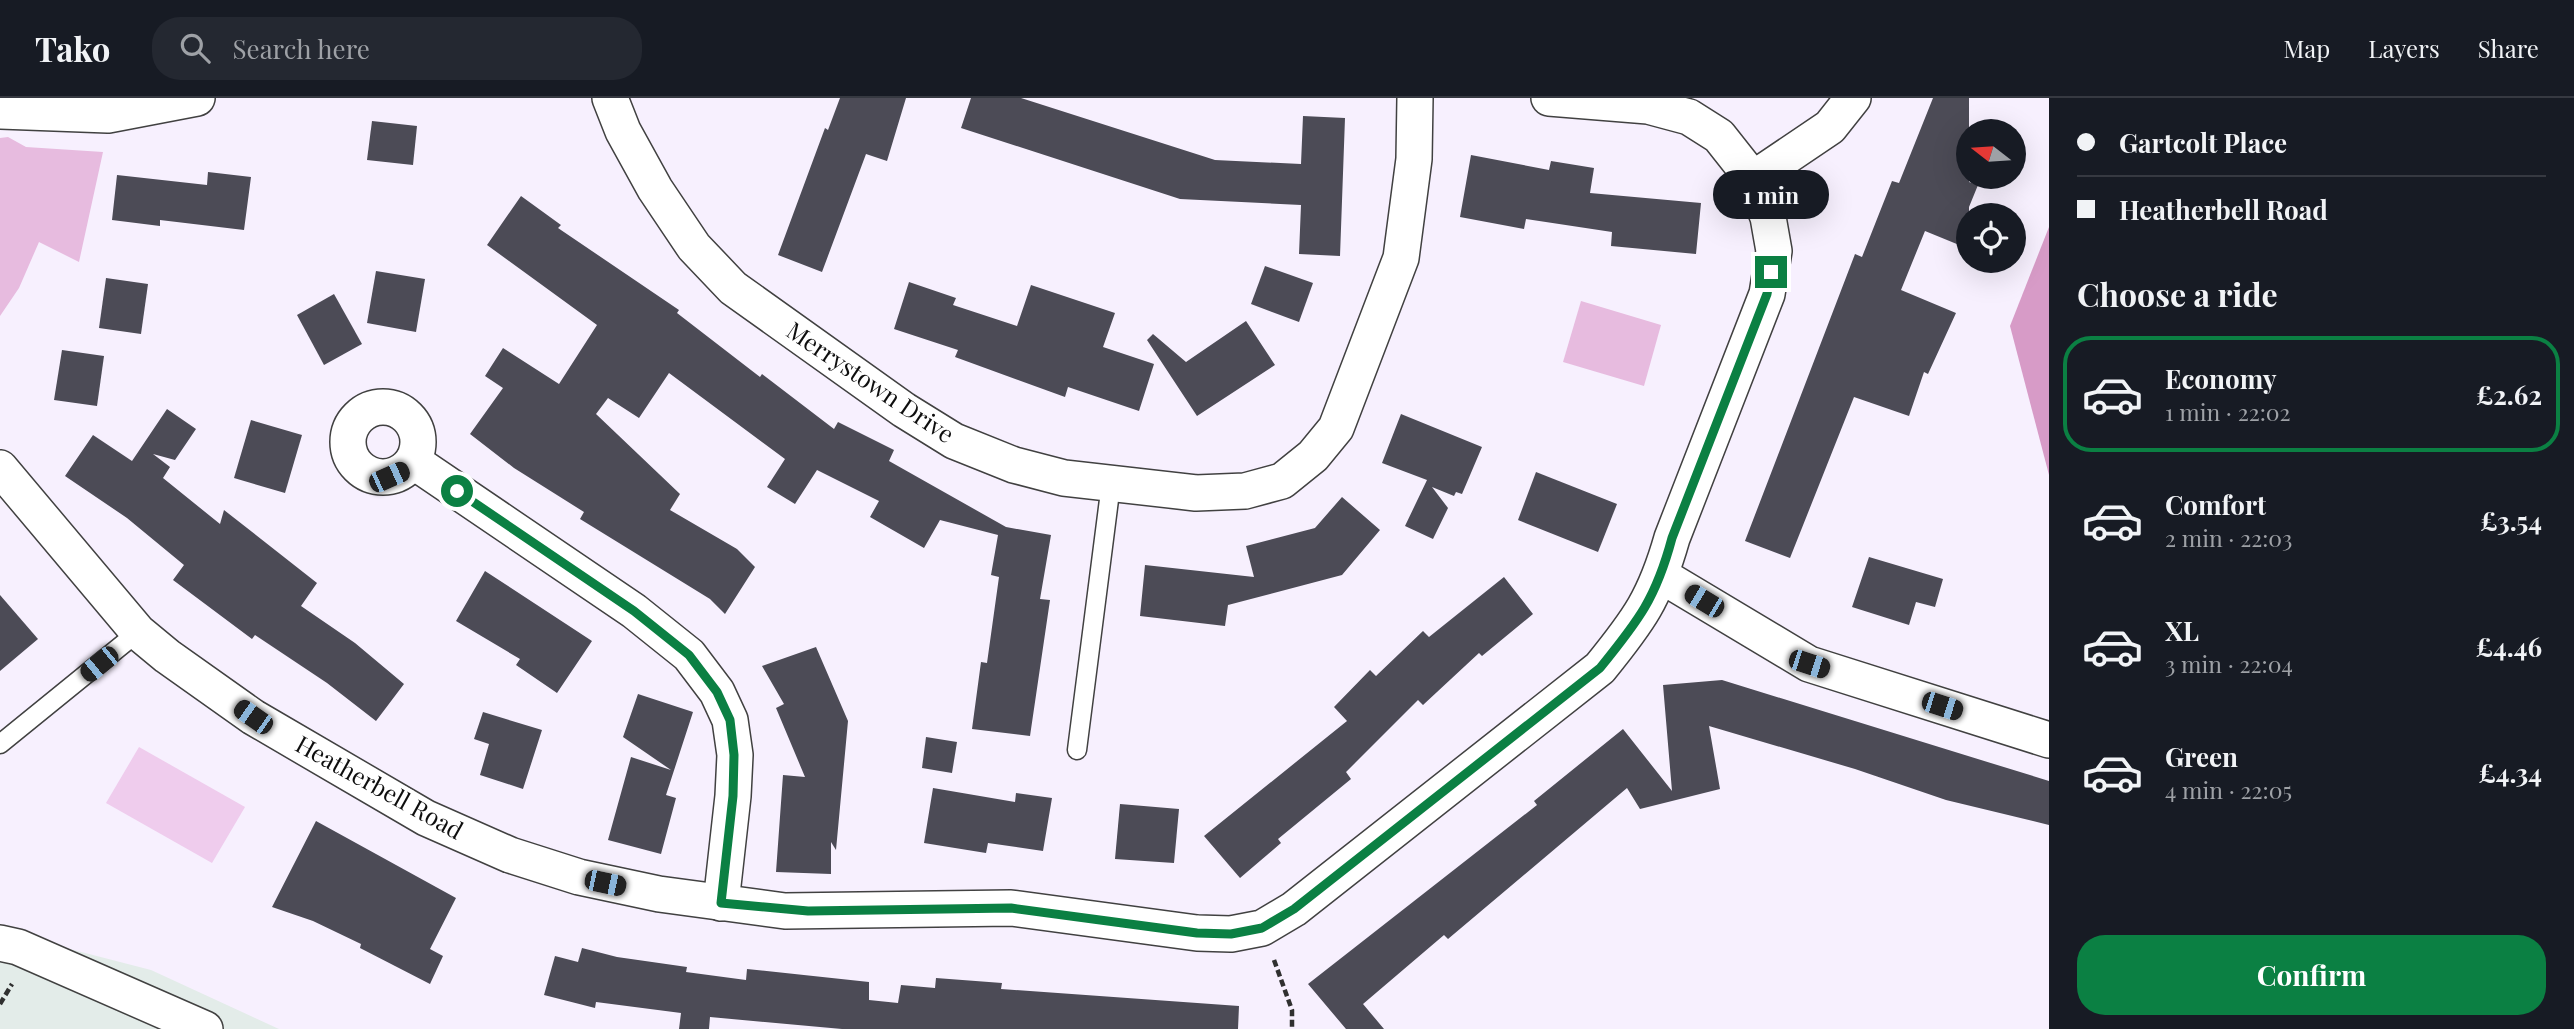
<!DOCTYPE html>
<html lang="en">
<head>
<meta charset="utf-8">
<style>
  :root { --surface:#171b24; --page:#242831; --text:#f1f3f6; --muted:#9ea1a6; --line:#363941; --accent:#0b8043 }
  body { margin:0; font-family:"Playfair Display",serif; background:var(--page); color:var(--text); height:100vh; display:flex; flex-direction:column; font-size:26px; white-space:nowrap }
  * { box-sizing:border-box; margin:0 }
  p { font-size:23px; color:var(--muted) }
  .icon { flex:none; width:38px; height:38px; fill:none; stroke:currentColor; stroke-width:2; stroke-linecap:round; stroke-linejoin:round }
  .map { position:relative; flex:1; overflow:hidden }
  .sheet { display:flex; flex-direction:column; background:var(--surface); width:525px }
  .sheet>* { flex:none }
  .top-card { display:grid; align-content:center; height:154px; padding:0 28px; background:var(--surface) }
  .needle { width:46px; rotate:287deg }
  .buttons { position:absolute; left:1956px; top:21px; display:grid; gap:14px }
  .buttons a { display:grid; place-items:center; width:70px; height:70px; border-radius:50%; background:var(--surface); box-shadow:0 7px 28px #0002; font-size:35px }
  .end { position:absolute; width:32px; height:32px; margin:-16px; border:9px solid #0b8043; background:#fff; box-shadow:0 0 0 4px #fff }
  .from { border-radius:50% }
  .bubble { position:absolute; height:49px; border-radius:24px; background:var(--surface); box-shadow:0 7px 28px #0002; font-size:23px; font-weight:700; line-height:49px; text-align:center }
  .car { position:absolute; width:21px; height:42px; margin:-21px -10px; border-radius:9px; box-shadow:0 0 5px 2px #0007; background:linear-gradient(#222 24%,#8ab4d8 0 40%,#222 0 76%,#8ab4d8 0 86%,#222 0) }
  .top-card b { display:flex; align-items:center; gap:24px; height:66px; font-size:26px }
  .top-card b+b { border-top:2px solid var(--line) }
  .top-card i { width:18px; height:18px; background:var(--text) }
  ul { padding:0; list-style:none }
  li { display:flex; align-items:center; gap:21px; height:116px; margin:0 14px 10px; padding:0 14px; border:4px solid transparent; border-radius:28px }
  li div { flex:1 }
  li b { display:block; font-size:26px }
  li em { font-style:normal; font-weight:700 }
  li.selected { border-color:var(--accent) }
  li>.icon { width:63px; height:63px; stroke-width:1.5 }
  h2 { padding:0 28px; font-size:32px; line-height:84px }
  .action { display:flex; gap:14px; margin-top:auto; padding:14px 28px }
  .action a { flex:1; height:80px; border-radius:28px; background:var(--accent); color:#fff; font-size:28px; font-weight:700; line-height:80px; text-align:center }
  header { display:flex; align-items:center; gap:42px; box-sizing:border-box; height:98px; padding:0 35px; background:var(--surface); border-bottom:2px solid var(--line) }
  header strong { font-size:33px }
  nav { display:flex; gap:38px; margin-inline-start:auto; font-size:24px }
  .search { width:490px; height:63px; background:var(--page); display:flex; align-items:center; gap:18px; box-sizing:border-box; padding:0 24px; border-radius:28px; color:var(--muted); font-size:26px }
  main { display:flex; flex:1; min-height:0 }
  .map>svg:first-child { display:block }
  .industrial { fill:#e3ece9 }
  .green { fill:#e7bbdf }
  .forest { fill:#d79bc7 }
  .pitch { fill:#efcced }
  .building { fill:#4c4b56 }
  .lines { fill:none; stroke-linecap:round; stroke-linejoin:round }
  .lane-casing { stroke:#414141; stroke-width:21 }
  .street-casing { stroke:#414141; stroke-width:38 }
  .path { stroke:#303030; stroke-width:4.5; stroke-dasharray:7 3.5; stroke-linecap:butt }
  .lane { stroke:#fff; stroke-width:18 }
  .street { stroke:#fff; stroke-width:35 }
  .route { stroke:#0b8043; stroke-width:9 }
  .labels { text-anchor:middle; stroke-width:7; stroke-linejoin:round; paint-order:stroke }
  .street-label { font-size:24px; fill:#0e0e0e; stroke:#fff }
</style>
</head>
<body>
<header>
<strong>Tako</strong>
<div class="search"><svg class="icon" aria-label="search" viewBox="0 0 24 24"><circle cx="10" cy="10" r="6"/><path d="M15 15l6 6"/></svg>Search here</div>
<nav><a>Map</a><a>Layers</a><a>Share</a></nav>
</header>
<main>
<div class="map">
<svg width="2049" height="931" viewBox="0 0 2049 931">
  <rect width="100%" height="100%" fill="#f7f0fe"/>
  <path class="industrial" d="M0,833l151,39 128,59h-279z"/>
  <g class="green">
    <path d="M8,39l18,10 77,5 -24,110 -40,-20 -20,46 -19,28v-178z"/>
    <path d="M1581,203l80,24 -17,61 -81,-24z"/>
  </g>
  <path class="forest" d="M2049,129v248l-39,-149z"/>
  <path class="pitch" d="M139,649l106,60 -33,56 -106,-60z"/>
  <g class="building">
    <path d="M840,0h66l-19,63 -21,-7 -44,118 -44,-17 47,-127 3,2z"/>
    <path d="M971,0h50l194,62 86,4 2,-48 42,2 -5,138 -41,-2 2,-49 -121,-6 -219,-71z"/>
    <path d="M1933,0h36v84l9,3 -9,22v42l-44,-18 -24,59 55,23 -28,61 -4,-2 -15,44 -55,-19 -64,161 -45,-17 110,-287 7,3 30,-76 7,2z"/>
    <path d="M372,23l45,5 -4,39 -46,-5z"/>
    <path d="M1471,57l78,15 2,-9 43,7 -4,25 111,10 -5,51 -85,-8 1,-14 -86,-13 -2,10 -64,-12z"/>
    <path d="M208,74l43,5 -7,53 -84,-10v6l-48,-6 5,-45 90,10z"/>
    <path d="M521,98l40,29 -3,3 121,82 -2,3 83,64 2,-3 72,55 4,-7 56,28 -5,11 117,66 45,8 -11,64 10,1 -20,136 -58,-7 9,-67 6,1 12,-86 -8,-2 7,-40 -58,-15 -16,28 -54,-31 9,-16 -62,-31 -22,34 -28,-17 18,-28 -116,-86 -30,45 -31,-20 -12,16 84,80 -10,16 67,39 18,18 -30,47 -15,-15 -130,-80 4,-7 -70,-44 -44,-34 33,-46 -18,-12 18,-28 56,36 38,-59 -110,-80z"/>
    <path d="M1265,168l48,17 -14,39 -48,-18z"/>
    <path d="M376,173l49,8 -9,53 -49,-9z"/>
    <path d="M106,180l42,6 -7,50 -42,-6z"/>
    <path d="M909,184l47,16 -3,7 64,21 14,-41 84,28 -12,34 51,17 -15,47 -71,-24 -3,10 -110,-40 3,-7 -64,-21z"/>
    <path d="M334,196l28,50 -38,21 -27,-50z"/>
    <path d="M1246,223l29,44 -78,51 -50,-76 6,-6 33,28z"/>
    <path d="M62,252l42,6 -7,50 -43,-6z"/>
    <path d="M167,311l29,20 -21,31 -22,-6 17,13 -7,11 57,46 4,-14 93,73 -16,23 54,37 49,41 -28,37 -49,-38 -72,-48 -3,4 -79,-59 11,-15 -57,-47 -62,-42 28,-41 39,26z"/>
    <path d="M1401,316l81,33 -20,47 -6,-2 -2,4 -22,-9 16,21 -15,31 -28,-13 22,-46 -45,-17z"/>
    <path d="M251,322l51,15 -17,58 -51,-15z"/>
    <path d="M1536,374l81,32 -19,48 -80,-32z"/>
    <path d="M1342,399l38,33 -38,45 -114,30 -3,21 -85,-10 5,-51 109,12 -8,-31 69,-18z"/>
    <path d="M1869,459l74,22 -8,28 -19,-5 -7,23 -57,-18z"/>
    <path d="M485,473l107,70 -35,52 -41,-28 4,-6 -64,-38z"/>
    <path d="M1504,479l29,37 -51,42 -3,-3 -56,52 -5,-5 -72,72 5,7 -73,60 3,4 -41,35 -36,-42 143,-115 -13,-14 36,-37 6,6 47,-45 6,6z"/>
    <path d="M0,497l38,44 -38,32z"/>
    <path d="M816,549l32,74 -12,129 -5,-8v32l-55,-2 7,-97 22,2 -29,-69 8,-4 -22,-38z"/>
    <path d="M1722,582l327,101v44l-103,-25 -91,-31 -146,-43 11,63 -80,20 -13,-21 -179,151 -4,-4 -81,69 21,25h-38l-38,-45 229,-179 -3,-4 89,-72 49,62 -9,-106z"/>
    <path d="M638,596l55,18 -27,83 10,3 -15,56 -53,-14 23,-83 40,13 -48,-33z"/>
    <path d="M483,614l59,18 -19,59 -43,-14 9,-31 -15,-5z"/>
    <path d="M926,639l31,5 -5,31 -30,-5z"/>
    <path d="M933,690l82,14 1,-9 36,5 -9,53 -55,-8 -2,10 -62,-10z"/>
    <path d="M1120,706l59,5 -5,54 -59,-4z"/>
    <path d="M316,723l140,77 -26,51 13,7 -13,28 -70,-36 1,-4 -48,-23 -41,-14z"/>
    <path d="M582,850l35,9 70,10 -1,5 60,8 1,-11 122,13v18l29,3 3,-18 34,3 1,-10 66,5 -1,6 238,17 -1,23h-396l-132,-12 -1,12h-30l2,-16 -85,-11 -1,6 -51,-13 11,-39 23,6z"/>
  </g>
  <g class="lines">
    <g class="lane-casing">
      <g id="lane">
        <path d="M0,646l138,-112"/>
        <path d="M1077,652l34,-266"/>
      </g>
    </g>
    <g class="street-casing">
      <g id="street">
        <path d="M610,0l13,33 32,58 39,58 39,41 171,122 50,31 60,24 50,13 132,15 49,-2 37,-10 31,-25 23,-28 65,-170 13,-99 1,-61"/>
        <path d="M0,13l108,4 89,-17"/>
        <path d="M1753,81l77,-52 23,-29"/>
        <circle cx="383" cy="344" r="35"/>
        <path d="M413,363l221,150 55,44 28,37 13,28 5,35 -2,41 -12,107"/>
        <path d="M0,370l138,164 29,24 86,61 173,101 84,37 69,22 80,17 126,17 226,-3 186,25 34,1 31,-6 32,-19 306,-241c39,-48 55,-70 72,-130l95,-244 7,-43 -6,-34 -15,-38 -34,-43 -30,-19 -41,-11 -99,-8"/>
        <path d="M1662,478l147,88 240,76"/>
        <path d="M0,845l18,4 187,82"/>
      </g>
    </g>
    <g class="path">
      <path d="M1274,862l18,50v19"/>
      <path d="M0,906l12,-20"/>
    </g>
    <use href="#lane" class="lane"/>
    <use href="#street" class="street"/>
  </g>
  <g class="lines">
    <path class="route" d="M457,393l177,120 55,44 28,37 13,28 4,35 -1,41 -12,107 87,8 203,-3 186,25 34,1 31,-6 32,-19 306,-241c39,-48 56,-70 72,-130l95,-244 4,-22"/>
  </g>
  <g class="labels">
    <g class="street-label">
      <text transform="translate(870 285) rotate(34)" y="8">Merrystown Drive</text>
      <text transform="translate(379 690) rotate(29)" y="8">Heatherbell Road</text>
    </g>
  </g>
</svg>
<div class="buttons">
<a><svg class="needle" viewBox="-14 -14 28 28"><path d="M0-13l5 13h-10z" fill="#e53935"/><path d="M0 13l5-13h-10z" fill="#9ea1a6"/></svg></a>
<a><svg class="icon" aria-label="locate" viewBox="0 0 24 24"><circle cx="12" cy="12" r="6"/><path d="M12 2v4M12 18v4M2 12h4M18 12h4"/></svg></a>
</div>
<i class="end from" style="left:457px;top:393px"></i>
<i class="end" style="left:1771px;top:174px"></i>
<div class="bubble" style="left:1713px;top:72px;width:116px">1 min</div>
<i class="car" style="left:389px;top:379px;rotate:66deg"></i>
<i class="car" style="left:1704px;top:503px;rotate:301deg"></i>
<i class="car" style="left:99px;top:566px;rotate:231deg"></i>
<i class="car" style="left:1809px;top:566px;rotate:108deg"></i>
<i class="car" style="left:1942px;top:608px;rotate:108deg"></i>
<i class="car" style="left:253px;top:619px;rotate:305deg"></i>
<i class="car" style="left:605px;top:785px;rotate:102deg"></i>
</div>
<section class="sheet">
<div class="top-card">
<b><i class="from"></i>Gartcolt Place</b>
<b><i></i>Heatherbell Road</b>
</div>
<h2>Choose a ride</h2>
<ul>
<li class="selected"><svg class="icon" aria-label="car" viewBox="0 0 24 24"><path d="M5 17H2v-5l4-1 3-4h7l3 4 3 1v5h-3M9 17h6M6 11h13"/><circle cx="7" cy="17" r="2"/><circle cx="17" cy="17" r="2"/></svg><div><b>Economy</b><p>1 min · 22:02</p></div><em>£2.62</em></li>
<li><svg class="icon" aria-label="car" viewBox="0 0 24 24"><path d="M5 17H2v-5l4-1 3-4h7l3 4 3 1v5h-3M9 17h6M6 11h13"/><circle cx="7" cy="17" r="2"/><circle cx="17" cy="17" r="2"/></svg><div><b>Comfort</b><p>2 min · 22:03</p></div><em>£3.54</em></li>
<li><svg class="icon" aria-label="car" viewBox="0 0 24 24"><path d="M5 17H2v-5l4-1 3-4h7l3 4 3 1v5h-3M9 17h6M6 11h13"/><circle cx="7" cy="17" r="2"/><circle cx="17" cy="17" r="2"/></svg><div><b>XL</b><p>3 min · 22:04</p></div><em>£4.46</em></li>
<li><svg class="icon" aria-label="car" viewBox="0 0 24 24"><path d="M5 17H2v-5l4-1 3-4h7l3 4 3 1v5h-3M9 17h6M6 11h13"/><circle cx="7" cy="17" r="2"/><circle cx="17" cy="17" r="2"/></svg><div><b>Green</b><p>4 min · 22:05</p></div><em>£4.34</em></li>
</ul>
<div class="action"><a>Confirm</a></div>
</section>
</main>
</body>
</html>
